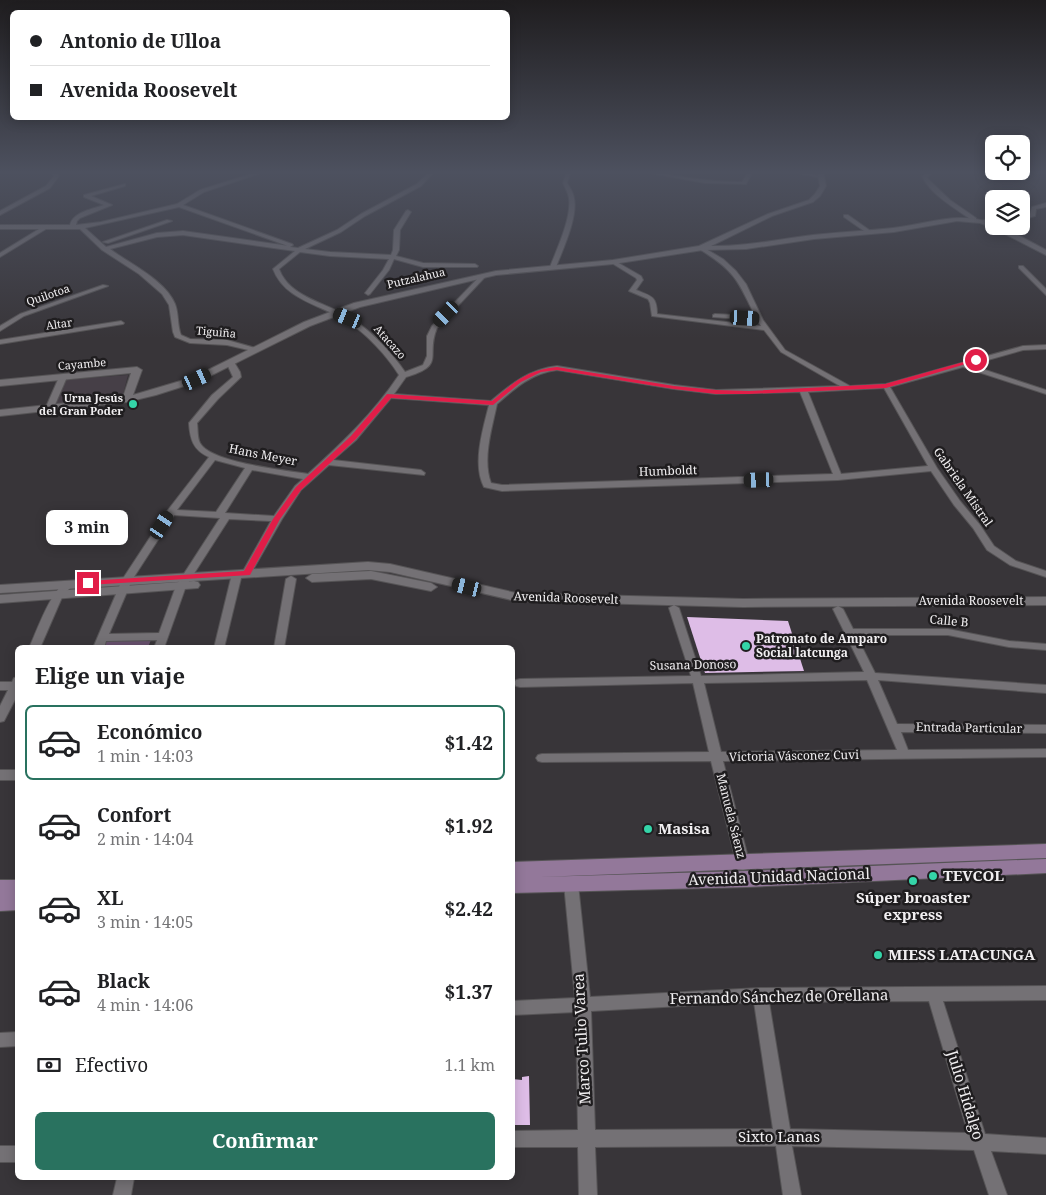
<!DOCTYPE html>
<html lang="es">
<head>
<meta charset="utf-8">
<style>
  :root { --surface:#fff; --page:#f2f2f2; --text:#202124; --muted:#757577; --line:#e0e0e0; --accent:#29725f }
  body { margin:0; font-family:"Noto Serif",serif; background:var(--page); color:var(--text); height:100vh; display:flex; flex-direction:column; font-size:19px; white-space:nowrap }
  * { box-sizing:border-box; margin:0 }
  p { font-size:16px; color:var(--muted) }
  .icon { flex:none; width:28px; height:28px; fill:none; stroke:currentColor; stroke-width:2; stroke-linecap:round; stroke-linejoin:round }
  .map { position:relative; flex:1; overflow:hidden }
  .panel { position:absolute; left:15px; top:645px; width:500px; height:535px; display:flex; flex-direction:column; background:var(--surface); border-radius:8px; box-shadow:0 2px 12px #0003 }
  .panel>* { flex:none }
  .guide { position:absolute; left:10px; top:10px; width:500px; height:110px; border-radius:8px; box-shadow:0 2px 12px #0003; display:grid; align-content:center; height:110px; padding:0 20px; background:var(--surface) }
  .fabs { position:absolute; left:985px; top:135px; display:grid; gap:10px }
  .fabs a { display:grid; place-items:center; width:45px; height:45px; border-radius:8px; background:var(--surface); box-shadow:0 2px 12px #0003; font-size:25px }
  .end { position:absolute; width:22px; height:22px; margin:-11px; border:6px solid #e11d48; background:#fff; box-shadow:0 0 0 2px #fff }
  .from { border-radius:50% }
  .bubble { position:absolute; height:35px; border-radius:8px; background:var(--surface); box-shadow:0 2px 12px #0003; font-size:16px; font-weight:700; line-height:35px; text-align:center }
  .car { position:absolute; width:15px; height:30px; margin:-15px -8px; border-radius:6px; box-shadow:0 0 4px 1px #0007; background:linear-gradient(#222 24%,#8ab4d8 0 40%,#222 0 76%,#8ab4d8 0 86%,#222 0) }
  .guide b { display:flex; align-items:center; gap:18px; height:48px; font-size:19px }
  .guide b+b { border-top:1px solid var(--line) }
  .guide i { width:12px; height:12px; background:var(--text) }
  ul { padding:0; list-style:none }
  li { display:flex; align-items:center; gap:15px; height:75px; margin:0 10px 8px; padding:0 10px; border:2px solid transparent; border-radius:8px }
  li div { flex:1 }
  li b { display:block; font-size:19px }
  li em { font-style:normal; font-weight:700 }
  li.selected { border-color:var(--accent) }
  li>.icon { width:45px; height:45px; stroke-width:1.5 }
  h2 { padding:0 20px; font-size:22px; line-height:60px }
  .pay { display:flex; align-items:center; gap:12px; height:55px; padding:0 20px; font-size:19px }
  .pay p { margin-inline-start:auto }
  .button { display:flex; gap:10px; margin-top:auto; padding:10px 20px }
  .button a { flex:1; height:58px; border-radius:8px; background:var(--accent); color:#fff; font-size:20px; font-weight:700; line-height:58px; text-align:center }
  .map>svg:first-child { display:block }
  .built { fill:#463f47 }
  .green { fill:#68516e }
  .building { fill:#debde7 }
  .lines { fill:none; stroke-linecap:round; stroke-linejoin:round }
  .minor-casing { stroke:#565456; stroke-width:2 }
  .tertiary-casing { stroke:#565456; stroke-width:2 }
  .secondary-casing { stroke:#565456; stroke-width:2 }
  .minor { fill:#747175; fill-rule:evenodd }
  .tertiary { fill:#747175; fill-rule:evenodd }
  .secondary { fill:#93789a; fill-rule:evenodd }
  .route { fill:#e11d48 }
  .poi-dot { fill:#34d4a8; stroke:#1f1d1f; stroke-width:2 }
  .labels { text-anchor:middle; stroke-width:5; stroke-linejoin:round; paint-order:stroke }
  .far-street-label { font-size:11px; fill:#f1eff1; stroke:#1f1d1f }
  .far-poi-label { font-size:11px; font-weight:bold; fill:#f1eff1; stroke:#1f1d1f; text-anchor:end }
  .street-label { font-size:12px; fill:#f1eff1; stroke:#1f1d1f }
  .poi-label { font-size:12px; font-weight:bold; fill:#f1eff1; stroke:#1f1d1f; text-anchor:start }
  .near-poi-label { font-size:15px; font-weight:bold; fill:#f1eff1; stroke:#1f1d1f; text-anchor:start }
  .near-street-label { font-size:15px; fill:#f1eff1; stroke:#1f1d1f }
</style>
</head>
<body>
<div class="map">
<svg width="1046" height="1195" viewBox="0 0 1046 1195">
  <rect width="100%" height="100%" fill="#383539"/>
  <path class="built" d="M128,375l-6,23 -69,6 8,-24z"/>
  <path class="green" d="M151,640l-3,7 -47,1 3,-7z"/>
  <g class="building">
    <path d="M687,617l101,4 16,50 -99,2z"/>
    <path d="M529,1076l1,49h-18v-46l10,1v-3z"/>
  </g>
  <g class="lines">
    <g class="minor-casing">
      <g id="minor">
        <path d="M51,171h4l4,5 -9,12 -50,27v-4l46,-25 8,-10z"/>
        <path d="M260,171h7l-63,21 -21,13 109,39 1,1 -3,2 8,1 39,-18 24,-16 56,-30 13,-13h5l-14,15 -56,30 -24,16 -36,17 25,3 61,3 2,-5 1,-20 12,-19 2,-1 3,2 -11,18 -1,20 -3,6 27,7 52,1 3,2 -1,1h-54l-29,-8 -5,11 -19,24 -2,1 -3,-2 18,-23 6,-11 -59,-3 -30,-4 -21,17c11,30 51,34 75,51 19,13 38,33 51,52l18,-7 4,-9v-20l5,-10 49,-51h4v2l-48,51c-12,28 10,37 -31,49l-12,17 97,7c21,-18 39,-32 66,-35l117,19 42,5 124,-4 -59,-34 -17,-22 -112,-14 -2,-13 -2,-4 -19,-8 8,-11 -1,-2 -26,-16 5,-1 26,15 2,4 -7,10c15,6 21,6 21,24l104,12 -4,-6 -44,-3v-2l2,-1 40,2c-17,-36 -21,-46 -56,-67v-2l2,-1 22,13 13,12 10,13 17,36 22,30 65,36 36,-2 137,-38 23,-1v4l-23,1 -53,15 76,25v4l-83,-27 -73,20 47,81 23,33 20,24 14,21 22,15 30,10v6l-36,-12 -23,-15 -14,-22 -19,-23 -23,-34 -93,9 -336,11 -18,-4c-12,-23 -1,-58 5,-82l-98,-7 -35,42 -23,20 88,10 4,3 -1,2 -95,-10 -28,25 -19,29 -32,56 -3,1 -5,-3 29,-52 -42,-2 -43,67 -22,62h-10l3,-8 -51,1 -2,7h-11l29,-68 46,-70 41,-53c-16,-7 -19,-18 -20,-34l23,-28 21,-18 -6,-13 1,-2h6l6,10 1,5 -23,22 -21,24c1,6 0,14 3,20 11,20 85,27 108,31 34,-31 65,-60 91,-99 -12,-19 -32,-41 -51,-53 -25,-17 -63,-21 -75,-53l22,-18 -112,-16 -26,2 -47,12c20,15 55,31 65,55 4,10 2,21 6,31l9,4 37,1 32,9 1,1 -3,2 -30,-7 -37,-2 -15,-6 -2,-5 -4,-27 -7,-11 -23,-20 -37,-24 -22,-21h-34l-46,28v-4l39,-24h-39v-4h70c3,-13 23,-16 34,-20l-20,-8v-2l41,-11v2l-34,10 21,9 -32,13 -3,3 -1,4 25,-3 76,-18 23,-14zM179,207l109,39h1l-106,-15 -26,2 -51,14 -21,-19zM557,370l117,19 42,5 84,-2 33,82 -331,11 -11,-2c-9,-24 1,-55 6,-79 18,-16 35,-31 60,-34zM884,388l44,78 -87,8 -33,-82zM215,460l30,8 -29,44 -39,-2zM252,470l51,9 -8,7 -21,30 -49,-3zM174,515l46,3 -44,68 -17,47 -50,1 23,-54z"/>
        <path d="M567,171h4l-4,12c3,5 6,9 7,15 4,19 -11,51 -18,69l-3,2 -3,-2c7,-18 22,-50 19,-69 -1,-6 -4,-10 -6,-15z"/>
        <path d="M639,171h9c31,6 62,11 94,11l7,-11h4l-7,13 -41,-1z"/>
        <path d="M787,171h9l28,6 -2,1z"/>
        <path d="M931,171h5l-9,6 1,2 22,21 26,18v2h-4c-16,-11 -42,-26 -50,-44z"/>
        <path d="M1046,203v4l-10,2 -1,7 -14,4v-4l9,-2 2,-7z"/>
        <path d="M844,215h4l24,17 -5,1 -23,-16z"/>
        <path d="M994,218v4l-12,1 -3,-2z"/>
        <path d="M167,220l5,1 -64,22 -5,-1z"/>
        <path d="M1019,266h4l23,23v6l-27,-27z"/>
        <path d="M103,285l5,1 -84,30 -24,15v-5l20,-12z"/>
        <path d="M121,321l3,2 -1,1 -123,20v-4z"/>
        <path d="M60,375l7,2 -13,30 -4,2h-3l-1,-2z"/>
        <path d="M237,571l5,3 -18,74h-10l18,-74z"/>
        <path d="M291,576l5,3 -12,69h-10l12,-69z"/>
        <path d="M69,581l5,3 -11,11 -23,53h-11c8,-17 23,-62 40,-67z"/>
        <path d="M674,605l5,3 22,68 163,-4 -31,-63 5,-3 5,3 10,20h95l61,12 37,3v6l-37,-3 -61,-12h-92l19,38 171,12v8l-168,-13 19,44 149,1v8l-145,-1 7,18 138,-1v8l-323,4 27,104 -2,4 -5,1 -5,-1 -27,-108 -169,1 -4,-1 -2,-3 2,-3 4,-1 167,-2 -16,-69 -173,4 -4,-1 -2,-3 2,-3 4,-1 171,-3 -22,-68zM867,680l30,70 -176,2 -17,-69z"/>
        <path d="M18,677v17l-14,27 -4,1v-16l8,-16h-8v-8h12l2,-4z"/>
        <rect x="0" y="770" width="18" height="10"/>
        <path d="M571,878l5,2 2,4 12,113 170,-9 286,-2v14l-103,1 42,133 61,4v16l-55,-3 16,44h-18l-15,-45 -182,-4 9,49h-18l-7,-49 -181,1 2,48h-18l-1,-48h-66v-16l66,-1 -2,-118 -64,3v-14l63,-3 -11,-114 2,-4zM929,1001l39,132 -178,-4 -21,-127zM754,1002l19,127 -178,1 -4,-119z"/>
        <path d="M18,1032v14l-18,1v-14z"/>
        <rect x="0" y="1146" width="18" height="16"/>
        <path d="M117,1178h17l-3,17h-18z"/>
      </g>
    </g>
    <g class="tertiary-casing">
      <g id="tertiary">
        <path d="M817,171h6l3,15 -6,10 -7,6 -41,14 -61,30c34,1 68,-7 102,-11 27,-3 53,-4 80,-7 35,-4 66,-18 101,-4v2h7l45,24v5l-53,-27 -13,-5 -23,-2 -63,11 -80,7 -68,10 -43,1 -90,14 -117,11 -136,32 -50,19 -110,55 -44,14 -29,7 -127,14v-6l123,-13 8,-24 -131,13v-6l137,-13 5,3 -9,25 61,-18 110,-55 50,-19 142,-32 117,-11 86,-14 69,-32 41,-14 6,-6 5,-8z"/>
        <path d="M368,562l22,2 126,29 227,6 303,-2v8l-303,2 -227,-6 -126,-29 -22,-2 -368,23v-8z"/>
        <path d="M371,571l60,12 6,4 -6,4 -60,-12 -59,3 -6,-4 6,-4z"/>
        <path d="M194,581l4,1 2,3 -2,3 -198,15v-8z"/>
      </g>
    </g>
    <g class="secondary-casing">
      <g id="secondary">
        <path d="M1046,844v14l-507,19 208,-6 299,-12v14l-299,14 -235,6v-31z"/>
        <path d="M0,880h18v30l-18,1z"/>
      </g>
    </g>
    <use href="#minor" class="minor"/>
    <use href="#tertiary" class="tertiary"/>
    <use href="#secondary" class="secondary"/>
  </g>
  <linearGradient id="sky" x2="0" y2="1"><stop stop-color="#1f1d1f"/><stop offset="0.51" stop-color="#4d515f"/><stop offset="1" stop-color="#4d515f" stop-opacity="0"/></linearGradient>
  <rect width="1046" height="338" fill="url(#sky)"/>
  <path class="route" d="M974,359l5,1 -93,28 -137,6h-33l-42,-5 -117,-19 -16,2 -20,10 -28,23 -102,-7 -35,41 -55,51 -21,29 -30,56 -162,10 -4,-2 4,-2 156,-10 29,-52 23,-32 55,-51 36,-42 105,7c22,-19 35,-31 65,-34l117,19 42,4 33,1 136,-7z"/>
  <g class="poi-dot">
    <circle cx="133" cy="404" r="5"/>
    <circle cx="746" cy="646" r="5"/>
    <circle cx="648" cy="829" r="5"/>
    <circle cx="933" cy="876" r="5"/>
    <circle cx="913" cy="881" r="5"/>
    <circle cx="878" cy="955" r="5"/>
  </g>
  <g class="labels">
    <g class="far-street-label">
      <text transform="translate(416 278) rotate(-13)" y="4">Putzalahua</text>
      <text transform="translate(48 295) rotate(-19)" y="4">Quilotoa</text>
      <text transform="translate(59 324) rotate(-8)" y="4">Altar</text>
      <text transform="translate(216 332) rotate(5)" y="4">Tiguiña</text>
      <text transform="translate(390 342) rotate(48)" y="4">Atacazo</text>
      <text transform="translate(82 364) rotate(-5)" y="4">Cayambe</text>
    </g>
    <g class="far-poi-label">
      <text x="123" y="402">Urna Jesús<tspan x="123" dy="13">del Gran Poder</tspan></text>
    </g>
    <g class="street-label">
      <text transform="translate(263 455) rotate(11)" y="4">Hans Meyer</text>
      <text transform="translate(668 471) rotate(-2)" y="4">Humboldt</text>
      <text transform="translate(963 487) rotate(55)" y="4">Gabriela Mistral</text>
      <text transform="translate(566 598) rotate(2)" y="4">Avenida Roosevelt</text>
      <text x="971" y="605">Avenida Roosevelt</text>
      <text transform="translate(949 621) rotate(5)" y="4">Calle B</text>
      <text transform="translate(693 665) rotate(-1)" y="4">Susana Donoso</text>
      <text transform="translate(969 728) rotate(1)" y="4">Entrada Particular</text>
      <text transform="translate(794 756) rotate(-1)" y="4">Victoria Vásconez Cuvi</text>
      <text transform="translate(731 816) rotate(76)" y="4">Manuela Sáenz</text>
    </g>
    <g class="poi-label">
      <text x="756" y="643">Patronato de Amparo<tspan x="756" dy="14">Social latcunga</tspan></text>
    </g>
    <g class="near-poi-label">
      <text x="658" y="834">Masisa</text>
      <text x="943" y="881">TEVCOL</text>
      <text x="913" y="903" text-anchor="middle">Súper broaster<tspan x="913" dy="17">express</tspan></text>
      <text x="888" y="960">MIESS LATACUNGA</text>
    </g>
    <g class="near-street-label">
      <text transform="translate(779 877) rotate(-2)" y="5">Avenida Unidad Nacional</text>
      <text transform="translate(779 997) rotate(-1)" y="5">Fernando Sánchez de Orellana</text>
      <text transform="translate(582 1039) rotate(-93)" y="5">Marco Tulio Varea</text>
      <text transform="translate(965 1095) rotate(73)" y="5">Julio Hidalgo</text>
      <text x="779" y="1142">Sixto Lanas</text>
    </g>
  </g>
</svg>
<div class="fabs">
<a><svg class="icon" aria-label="locate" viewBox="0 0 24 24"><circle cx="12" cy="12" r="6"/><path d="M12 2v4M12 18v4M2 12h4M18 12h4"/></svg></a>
<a><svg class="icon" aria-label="layers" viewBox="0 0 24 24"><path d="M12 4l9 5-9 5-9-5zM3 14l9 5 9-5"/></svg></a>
</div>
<i class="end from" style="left:976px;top:360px"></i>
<i class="end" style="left:88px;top:583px"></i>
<div class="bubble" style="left:46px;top:510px;width:82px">3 min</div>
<i class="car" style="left:446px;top:314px;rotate:224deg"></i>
<i class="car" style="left:348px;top:318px;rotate:292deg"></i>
<i class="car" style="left:745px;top:318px;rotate:93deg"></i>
<i class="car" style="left:197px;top:379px;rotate:65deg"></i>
<i class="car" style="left:759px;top:480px;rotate:268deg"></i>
<i class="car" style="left:162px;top:525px;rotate:33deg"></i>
<i class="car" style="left:467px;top:587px;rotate:284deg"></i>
<div class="guide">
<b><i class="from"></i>Antonio de Ulloa</b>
<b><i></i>Avenida Roosevelt</b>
</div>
<section class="panel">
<h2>Elige un viaje</h2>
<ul>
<li class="selected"><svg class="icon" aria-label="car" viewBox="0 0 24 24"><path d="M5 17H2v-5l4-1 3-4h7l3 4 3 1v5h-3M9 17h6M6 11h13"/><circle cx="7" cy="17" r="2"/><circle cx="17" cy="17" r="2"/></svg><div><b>Económico</b><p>1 min · 14:03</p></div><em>$1.42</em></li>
<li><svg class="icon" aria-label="car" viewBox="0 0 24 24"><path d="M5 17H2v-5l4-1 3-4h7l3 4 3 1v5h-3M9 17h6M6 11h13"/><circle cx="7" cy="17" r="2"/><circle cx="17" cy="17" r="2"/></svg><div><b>Confort</b><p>2 min · 14:04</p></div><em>$1.92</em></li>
<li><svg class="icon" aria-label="car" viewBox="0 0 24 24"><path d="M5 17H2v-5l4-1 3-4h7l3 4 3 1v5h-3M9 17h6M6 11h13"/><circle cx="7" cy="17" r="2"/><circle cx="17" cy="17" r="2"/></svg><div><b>XL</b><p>3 min · 14:05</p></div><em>$2.42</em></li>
<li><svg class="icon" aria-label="car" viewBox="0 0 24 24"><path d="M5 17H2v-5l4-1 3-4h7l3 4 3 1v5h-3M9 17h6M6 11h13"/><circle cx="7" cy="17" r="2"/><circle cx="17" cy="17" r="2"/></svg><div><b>Black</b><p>4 min · 14:06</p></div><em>$1.37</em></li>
</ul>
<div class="pay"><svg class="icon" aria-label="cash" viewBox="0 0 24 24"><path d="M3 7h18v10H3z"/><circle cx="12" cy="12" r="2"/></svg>Efectivo<p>1.1 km</p></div>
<div class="button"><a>Confirmar</a></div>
</section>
</div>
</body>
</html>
